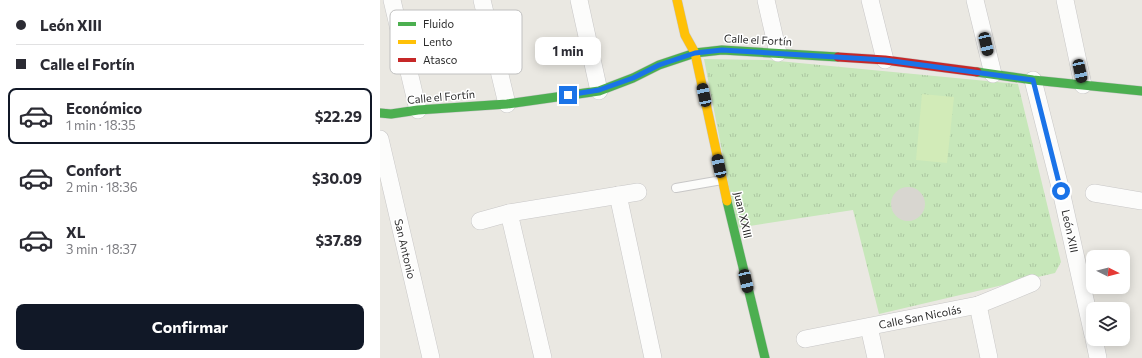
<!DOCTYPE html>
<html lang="es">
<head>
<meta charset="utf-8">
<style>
  :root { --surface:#fff; --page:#f2f2f3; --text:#2b2b33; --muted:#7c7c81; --line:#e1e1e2; --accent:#111827 }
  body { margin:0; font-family:Commissioner,sans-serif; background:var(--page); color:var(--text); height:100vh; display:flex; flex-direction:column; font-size:15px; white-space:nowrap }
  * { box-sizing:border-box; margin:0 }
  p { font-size:13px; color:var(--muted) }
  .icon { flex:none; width:22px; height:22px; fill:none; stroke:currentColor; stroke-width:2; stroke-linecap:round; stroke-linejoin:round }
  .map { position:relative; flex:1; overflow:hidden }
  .side { display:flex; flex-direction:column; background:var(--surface); width:380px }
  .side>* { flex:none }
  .banner { display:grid; align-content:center; height:88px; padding:0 16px; background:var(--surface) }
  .needle { width:26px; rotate:96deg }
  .controls { position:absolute; left:706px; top:250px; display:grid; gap:8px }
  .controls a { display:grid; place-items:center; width:44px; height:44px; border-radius:8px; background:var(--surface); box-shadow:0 2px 10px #0003; font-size:20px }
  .end { position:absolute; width:18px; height:18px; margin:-9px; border:5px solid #1a73e8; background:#fff; box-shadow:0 0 0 2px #fff }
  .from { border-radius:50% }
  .bubble { position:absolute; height:28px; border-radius:8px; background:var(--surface); box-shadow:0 2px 10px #0003; font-size:13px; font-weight:700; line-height:28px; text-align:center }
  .car { position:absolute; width:12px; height:24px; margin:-12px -6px; border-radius:5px; box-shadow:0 0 3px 1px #0007; background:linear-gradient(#222 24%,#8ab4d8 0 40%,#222 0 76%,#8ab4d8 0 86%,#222 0) }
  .banner b { display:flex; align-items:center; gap:14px; height:38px; font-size:15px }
  .banner b+b { border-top:1px solid var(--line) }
  .banner i { width:10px; height:10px; background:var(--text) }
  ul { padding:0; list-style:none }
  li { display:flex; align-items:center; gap:12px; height:56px; margin:0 8px 6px; padding:0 8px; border:2px solid transparent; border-radius:8px }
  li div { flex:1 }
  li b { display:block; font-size:15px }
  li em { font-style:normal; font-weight:700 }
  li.active { border-color:var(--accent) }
  li>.icon { width:36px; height:36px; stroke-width:1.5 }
  .cta { display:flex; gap:8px; margin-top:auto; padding:8px 16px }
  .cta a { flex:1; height:46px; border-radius:8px; background:var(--accent); color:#fff; font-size:16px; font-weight:700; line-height:46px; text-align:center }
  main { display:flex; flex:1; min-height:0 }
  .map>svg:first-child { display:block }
  .park { fill:url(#park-tufts) }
  .pitch { fill:#d2ebb8 }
  .plaza { fill:#d8d6d0 }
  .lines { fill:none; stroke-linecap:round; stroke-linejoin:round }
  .lane-casing { stroke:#c8c7c7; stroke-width:10 }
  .street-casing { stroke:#c8c7c7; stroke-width:18 }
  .fast-casing { stroke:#c8c7c7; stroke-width:10 }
  .slow-casing { stroke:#c8c7c7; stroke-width:10 }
  .jam-casing { stroke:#c8c7c7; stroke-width:10 }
  .lane { stroke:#fcfcfb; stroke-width:8 }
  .street { stroke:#fcfcfb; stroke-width:17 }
  .fast { stroke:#4caf50; stroke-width:9 }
  .slow { stroke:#ffc107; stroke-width:9 }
  .jam { stroke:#c62828; stroke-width:9 }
  .route { stroke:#1a73e8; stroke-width:5 }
  .labels { text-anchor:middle; stroke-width:3; stroke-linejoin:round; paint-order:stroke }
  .street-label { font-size:11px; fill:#2c2c2c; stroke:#fff }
  .key { fill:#fff; stroke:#c0c0c0; stroke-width:1 }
  .key-label { font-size:11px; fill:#2c2c2c }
</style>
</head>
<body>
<main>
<section class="side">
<div class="banner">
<b><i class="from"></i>León XIII</b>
<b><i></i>Calle el Fortín</b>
</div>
<ul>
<li class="active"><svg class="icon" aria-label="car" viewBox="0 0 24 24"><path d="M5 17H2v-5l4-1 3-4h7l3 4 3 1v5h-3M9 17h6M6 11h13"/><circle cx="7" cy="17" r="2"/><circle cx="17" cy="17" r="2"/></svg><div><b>Económico</b><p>1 min · 18:35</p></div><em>$22.29</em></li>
<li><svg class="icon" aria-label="car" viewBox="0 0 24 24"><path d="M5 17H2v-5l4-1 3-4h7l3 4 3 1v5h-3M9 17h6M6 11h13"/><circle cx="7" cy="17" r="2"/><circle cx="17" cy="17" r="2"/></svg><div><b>Confort</b><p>2 min · 18:36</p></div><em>$30.09</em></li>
<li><svg class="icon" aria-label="car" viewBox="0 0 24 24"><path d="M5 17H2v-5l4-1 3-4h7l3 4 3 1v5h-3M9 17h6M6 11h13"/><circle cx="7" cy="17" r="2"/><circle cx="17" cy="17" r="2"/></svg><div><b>XL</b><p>3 min · 18:37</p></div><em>$37.89</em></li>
</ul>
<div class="cta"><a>Confirmar</a></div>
</section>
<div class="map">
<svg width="762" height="358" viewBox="0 0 762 358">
  <defs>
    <pattern id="park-tufts" width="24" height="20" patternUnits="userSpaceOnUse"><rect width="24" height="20" fill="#c7e7ba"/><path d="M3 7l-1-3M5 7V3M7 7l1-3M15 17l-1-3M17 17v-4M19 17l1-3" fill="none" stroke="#abc6a0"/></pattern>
  </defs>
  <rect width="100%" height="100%" fill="#eae8e2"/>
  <path class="park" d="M324,59l64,1 250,24 43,178 -6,11 -176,41 -26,-104 -116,18z"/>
  <path class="pitch" d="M542,94l32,3 -7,66 -31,-3z"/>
  <circle class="plaza" cx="528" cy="204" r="17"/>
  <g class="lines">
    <g class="lane-casing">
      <path id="lane" d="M296,188l46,-8"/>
    </g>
    <g class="street-casing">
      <g id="street">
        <path d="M12,0l26,110"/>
        <path d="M102,0l25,104"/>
        <path d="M199,0l20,91"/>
        <path d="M386,0l12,53"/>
        <path d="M490,0l15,60"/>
        <path d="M595,0l18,74"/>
        <path d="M685,0l18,85"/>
        <path d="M653,80l28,111 32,144"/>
        <path d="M0,139l51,219"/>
        <path d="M714,193l48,8"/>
        <path d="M238,195l35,163"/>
        <path d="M129,213l34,145"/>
        <path d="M100,221l29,-8 129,-21"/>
        <path d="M598,305l11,53"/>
        <path d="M489,327l7,31"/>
        <path d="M425,339l173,-34 54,-22"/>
        <path d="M714,339l4,19"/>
      </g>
    </g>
    <g class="fast-casing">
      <g id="fast">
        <path d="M597,72l56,8 109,11"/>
        <path d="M0,113l11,1 27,-4 89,-6 92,-13 34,-13 26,-13 36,-12 27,-3 116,7"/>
        <path d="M347,201l38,157"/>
      </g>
    </g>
    <g class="slow-casing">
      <path id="slow" d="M297,0l8,35 10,18 32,148"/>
    </g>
    <g class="jam-casing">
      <path id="jam" d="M458,57l47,3 92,12"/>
    </g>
    <use href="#lane" class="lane"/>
    <use href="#street" class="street"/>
    <use href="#fast" class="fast"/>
    <use href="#slow" class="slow"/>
    <use href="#jam" class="jam"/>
  </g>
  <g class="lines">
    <path class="route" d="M188,95l31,-5 34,-12 26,-13 36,-12 27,-3 163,10 148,20 28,111"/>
  </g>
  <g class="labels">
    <g class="street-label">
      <text transform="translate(378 40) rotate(3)" y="4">Calle el Fortín</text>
      <text transform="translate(61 97) rotate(-5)" y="4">Calle el Fortín</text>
      <text transform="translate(363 215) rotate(77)" y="4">Juan XXIII</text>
      <text transform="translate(690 231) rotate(78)" y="4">León XIII</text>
      <text transform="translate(25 249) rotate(77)" y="4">San Antonio</text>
      <text transform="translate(540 317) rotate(-11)" y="4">Calle San Nicolás</text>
    </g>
  </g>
  <rect x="10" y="10" width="132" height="64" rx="6" class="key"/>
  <rect x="18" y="22" width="18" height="4" fill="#4caf50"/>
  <rect x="18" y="40" width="18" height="4" fill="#ffc107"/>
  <rect x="18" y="58" width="18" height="4" fill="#c62828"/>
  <g class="key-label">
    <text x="43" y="28">Fluido</text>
    <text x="43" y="46">Lento</text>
    <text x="43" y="64">Atasco</text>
  </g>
</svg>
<div class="controls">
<a><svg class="needle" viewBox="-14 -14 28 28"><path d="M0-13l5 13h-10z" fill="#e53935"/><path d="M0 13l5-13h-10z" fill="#7c7c81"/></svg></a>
<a><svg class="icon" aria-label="layers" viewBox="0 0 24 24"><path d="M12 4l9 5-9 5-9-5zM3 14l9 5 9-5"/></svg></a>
</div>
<i class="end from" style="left:681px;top:191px"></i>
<i class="end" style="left:188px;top:95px"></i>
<div class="bubble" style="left:155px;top:37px;width:66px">1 min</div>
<i class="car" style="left:606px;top:44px;rotate:167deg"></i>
<i class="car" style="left:700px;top:71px;rotate:168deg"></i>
<i class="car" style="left:324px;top:95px;rotate:348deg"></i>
<i class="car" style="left:339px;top:166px;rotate:348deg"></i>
<i class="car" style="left:366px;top:281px;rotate:167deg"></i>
</div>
</main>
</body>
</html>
